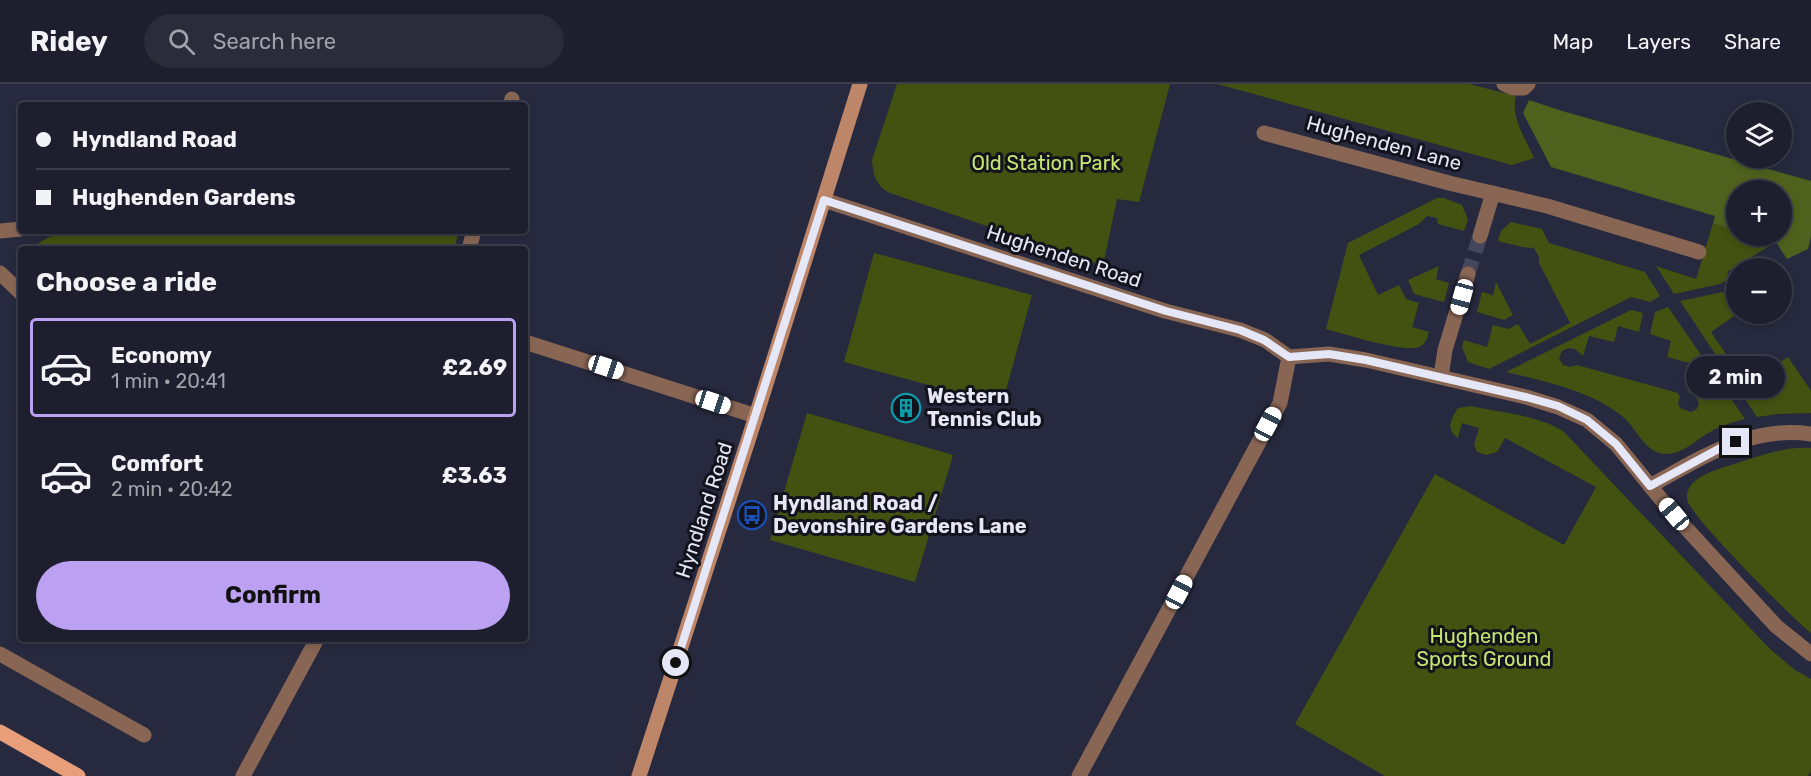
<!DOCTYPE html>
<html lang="en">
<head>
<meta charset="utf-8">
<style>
  :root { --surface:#1d1f2e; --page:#2a2c3a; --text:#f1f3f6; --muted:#a0a2aa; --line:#3b3d4a; --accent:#bca0f2 }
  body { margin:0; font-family:Rubik,sans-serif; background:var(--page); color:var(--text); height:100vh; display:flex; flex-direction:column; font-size:22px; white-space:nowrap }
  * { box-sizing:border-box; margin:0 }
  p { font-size:20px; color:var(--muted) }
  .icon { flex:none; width:33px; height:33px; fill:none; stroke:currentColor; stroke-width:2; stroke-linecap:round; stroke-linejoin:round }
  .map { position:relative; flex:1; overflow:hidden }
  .sheet { position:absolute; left:18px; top:162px; width:510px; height:396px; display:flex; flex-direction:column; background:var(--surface); border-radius:6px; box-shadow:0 3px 9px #0003,0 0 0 2px var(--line) }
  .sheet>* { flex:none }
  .top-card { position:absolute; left:18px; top:18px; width:510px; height:132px; border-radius:6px; box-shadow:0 3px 9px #0003,0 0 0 2px var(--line); display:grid; align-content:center; height:132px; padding:0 18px; background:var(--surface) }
  .fabs { position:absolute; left:1726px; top:18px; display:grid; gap:12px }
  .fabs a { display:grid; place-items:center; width:66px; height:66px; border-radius:50%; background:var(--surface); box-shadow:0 3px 9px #0003,0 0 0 2px var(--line); font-size:30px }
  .end { position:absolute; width:27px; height:27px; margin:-14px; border:8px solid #e5e7f6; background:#111; box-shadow:0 0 0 3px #111 }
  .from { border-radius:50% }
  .bubble { position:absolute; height:42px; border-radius:21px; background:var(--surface); box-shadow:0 3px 9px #0003,0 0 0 2px var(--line); font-size:20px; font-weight:700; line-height:42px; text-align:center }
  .car { position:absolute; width:18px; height:36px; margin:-18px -9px; border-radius:8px; box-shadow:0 0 4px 2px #0007; background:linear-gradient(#fff 24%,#345 0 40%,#fff 0 76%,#345 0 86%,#fff 0) }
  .top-card b { display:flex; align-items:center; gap:21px; height:57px; font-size:22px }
  .top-card b+b { border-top:2px solid var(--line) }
  .top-card i { width:15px; height:15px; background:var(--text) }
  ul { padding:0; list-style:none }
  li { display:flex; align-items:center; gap:18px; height:99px; margin:0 12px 9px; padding:0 6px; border:3px solid transparent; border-radius:6px }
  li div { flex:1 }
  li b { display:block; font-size:22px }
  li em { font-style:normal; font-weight:700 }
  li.current { border-color:var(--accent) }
  li>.icon { width:54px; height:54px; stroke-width:1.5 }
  h2 { padding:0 18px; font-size:27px; line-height:72px }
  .button { display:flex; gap:12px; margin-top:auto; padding:12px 18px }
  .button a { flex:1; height:69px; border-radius:36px; background:var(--accent); color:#111; font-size:24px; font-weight:700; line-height:69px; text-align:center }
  header { display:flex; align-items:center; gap:36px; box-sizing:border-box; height:84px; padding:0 30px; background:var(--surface); border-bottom:2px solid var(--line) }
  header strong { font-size:28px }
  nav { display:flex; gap:33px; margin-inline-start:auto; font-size:21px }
  .search { width:420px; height:54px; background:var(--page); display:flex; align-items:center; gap:15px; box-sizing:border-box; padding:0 21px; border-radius:33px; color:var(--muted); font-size:22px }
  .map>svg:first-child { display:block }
  .green { fill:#435211 }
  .forest { fill:#50611d }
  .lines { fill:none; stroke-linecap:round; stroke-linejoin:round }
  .street-tunnel { stroke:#44465a; stroke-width:15; stroke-dasharray:15 8; stroke-linecap:butt }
  .street { stroke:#896654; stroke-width:15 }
  .secondary { stroke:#be8669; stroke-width:15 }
  .primary { stroke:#e79e79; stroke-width:15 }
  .route { stroke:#e5e7f6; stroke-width:8 }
  .labels { text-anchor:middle; stroke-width:6; stroke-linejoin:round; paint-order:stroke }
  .street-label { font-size:20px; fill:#e5e7f6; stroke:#12131c }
  .park-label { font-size:20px; fill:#c6e671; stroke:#12131c }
  .poi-label { font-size:20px; font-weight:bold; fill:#e5e7f6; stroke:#12131c; text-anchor:start }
</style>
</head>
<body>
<header>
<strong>Ridey</strong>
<div class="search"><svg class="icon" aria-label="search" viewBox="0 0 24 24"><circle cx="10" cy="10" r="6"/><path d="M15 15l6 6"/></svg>Search here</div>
<nav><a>Map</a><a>Layers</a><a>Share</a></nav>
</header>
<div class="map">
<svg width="1811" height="692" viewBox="0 0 1811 692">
  <rect width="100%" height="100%" fill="#27293e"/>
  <g class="green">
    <path d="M897,0h273l-31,118 -22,-3 -14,67 -213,-73c-14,-7 -17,-18 -18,-33z"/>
    <path d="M1217,0h252l47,12c-6,21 10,43 18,62l-22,7z"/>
    <path d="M1437,114h7l18,7 6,14 -4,12 -26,-7 -1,-6 -10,-2 -8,8 -60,31 19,40 21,-10 7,14 13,4 -7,24 17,5c-2,7 -3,12 -10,15 -15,6 -75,-13 -93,-18l22,-86z"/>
    <path d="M1511,138l31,7 7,14 96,29 15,24 -10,6 -19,-5 -142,72 -21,-7 -6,-15 2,-7 23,7 6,-22 15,4 10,-5 12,20 40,-21 -31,-60v-6l-5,-9 -12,-1 -24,-6 3,-10z"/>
    <path d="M1713,139l24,8v5h17l22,6 -49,30 3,6 -10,6 -46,10 -18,-28 40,13z"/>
    <path d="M99,147h360l-5,18h-421c15,-19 44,-16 66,-18z"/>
    <path d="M874,169l158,42 -30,110 -158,-43z"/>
    <path d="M1439,182l-3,13 13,4 -5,19 -30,-8 -6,-14z"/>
    <path d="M1496,198l17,33 -9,5 -27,-8 5,-20 11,3z"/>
    <path d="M1723,208l14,22 -26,18 17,25v4l3,5 7,2 4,-2 2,-4 13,-8 11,16 20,-13 23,34v22l-33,1 -21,3 -77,-116z"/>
    <path d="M1668,223l77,112c-12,3 -23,6 -35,13 -14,8 -27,22 -44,22 -21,0 -29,-26 -44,-38 -31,-25 -77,-35 -116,-44l125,-62 12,3 -4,19 -21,-6 -4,16 -25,-6 -6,20 -8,-7 -7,-1 -6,3 -3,7 4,7 7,2 7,-2 101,28 2,4 -2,6 2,5 11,4 6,-3 2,-6 -4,-8 -6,-2 -2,-5 6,-24 -26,-7 4,-16 -21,-7 5,-22z"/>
    <path d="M1471,322c27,6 71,10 93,26l206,217 25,21 16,9v92l-3,5h-423l-90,-52 140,-250 129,71 32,-58 -91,-49 -8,14 -11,3 -9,-3 -3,-7 5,-17 -17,-5 -4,15c-13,-9 -7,-19 0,-30z"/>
    <path d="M807,329l146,42 -38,127 -145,-42z"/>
    <path d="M1811,364v185c-18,-14 -123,-119 -124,-134 -2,-21 28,-29 44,-34 25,-8 53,-19 80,-17z"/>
  </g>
  <path class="forest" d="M1529,16l33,11 249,70v55l-3,13 -21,10 -11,-17 -22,-6h28v-46h-45v41l-24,-8 2,-7 -164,-49 -28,-54z"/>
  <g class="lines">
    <path class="street-tunnel" d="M1468,190l12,-38"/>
    <g class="street">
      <path d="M1504,0l9,4h11l4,-4"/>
      <path d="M510,21l2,-6"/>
      <path d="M1264,49l185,50 98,23 152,46"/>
      <path d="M824,116l341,111 75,19 25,10 24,17"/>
      <path d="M0,147l21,-2"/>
      <path d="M1480,152l13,-43"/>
      <path d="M469,165l5,-18"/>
      <path d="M0,189l21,20"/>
      <path d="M525,258l231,74"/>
      <path d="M1289,273l40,-3 37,6 160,37 32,10 29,13 29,24 58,71 102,111 35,28"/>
      <path d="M1441,292l4,-26 23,-76"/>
      <path d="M1650,402c51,-28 100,-61 161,-52"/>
      <path d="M0,570l144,81"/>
      <path d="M243,692l74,-137"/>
      <path d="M1079,692l201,-373 9,-46"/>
    </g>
    <path class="secondary" d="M639,692l117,-360 104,-332"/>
    <path class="primary" d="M0,648l78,44"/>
  </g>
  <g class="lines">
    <path class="route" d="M676,579l148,-463 342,111 74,19 24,10 25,17 40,-3 37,6 160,37 32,9 29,14 29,24 34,42 74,-40 12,-4"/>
  </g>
  <defs>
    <g id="building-ring" transform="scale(1.5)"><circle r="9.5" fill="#12131c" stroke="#0f9aa8" stroke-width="1.5"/><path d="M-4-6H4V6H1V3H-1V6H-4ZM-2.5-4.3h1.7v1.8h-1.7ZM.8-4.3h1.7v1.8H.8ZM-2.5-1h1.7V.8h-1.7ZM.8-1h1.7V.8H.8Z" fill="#0f9aa8"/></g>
    <g id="bus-ring" transform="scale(1.5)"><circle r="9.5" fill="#12131c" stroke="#1a4fb4" stroke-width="1.5"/><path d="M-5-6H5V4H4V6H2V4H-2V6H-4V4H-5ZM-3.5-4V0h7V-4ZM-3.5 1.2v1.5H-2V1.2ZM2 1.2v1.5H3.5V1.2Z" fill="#1a4fb4"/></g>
  </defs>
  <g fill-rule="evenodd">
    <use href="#building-ring" x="906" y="324"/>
    <use href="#bus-ring" x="752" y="431"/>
  </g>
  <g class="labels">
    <g class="street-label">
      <text transform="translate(1384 59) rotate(15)" y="7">Hughenden Lane</text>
      <text transform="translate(1064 172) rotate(18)" y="7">Hughenden Road</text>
      <text transform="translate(704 426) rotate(-72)" y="7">Hyndland Road</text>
    </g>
    <g class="park-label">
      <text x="1046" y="86">Old Station Park</text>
      <text x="1484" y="559">Hughenden<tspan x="1484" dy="23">Sports Ground</tspan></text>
    </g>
    <g class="poi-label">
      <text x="927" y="319">Western<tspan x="927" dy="23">Tennis Club</tspan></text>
      <text x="773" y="426">Hyndland Road /<tspan x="773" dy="23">Devonshire Gardens Lane</tspan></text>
    </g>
  </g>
</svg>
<div class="fabs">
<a><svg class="icon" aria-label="layers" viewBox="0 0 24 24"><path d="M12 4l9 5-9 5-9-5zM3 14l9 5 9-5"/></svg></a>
<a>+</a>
<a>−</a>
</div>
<i class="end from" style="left:676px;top:579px"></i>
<i class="end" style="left:1736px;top:358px"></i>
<div class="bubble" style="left:1686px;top:272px;width:99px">2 min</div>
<i class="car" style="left:1462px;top:213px;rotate:195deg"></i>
<i class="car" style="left:606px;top:283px;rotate:108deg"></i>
<i class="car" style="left:713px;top:318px;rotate:108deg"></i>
<i class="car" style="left:1268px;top:340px;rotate:28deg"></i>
<i class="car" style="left:1674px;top:430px;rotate:320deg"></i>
<i class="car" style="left:1179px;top:508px;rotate:28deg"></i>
<div class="top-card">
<b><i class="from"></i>Hyndland Road</b>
<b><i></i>Hughenden Gardens</b>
</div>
<section class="sheet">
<h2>Choose a ride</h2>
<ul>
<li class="current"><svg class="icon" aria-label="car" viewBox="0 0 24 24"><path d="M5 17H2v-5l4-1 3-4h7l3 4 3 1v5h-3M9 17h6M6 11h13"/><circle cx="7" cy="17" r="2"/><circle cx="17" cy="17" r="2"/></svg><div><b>Economy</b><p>1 min · 20:41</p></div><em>£2.69</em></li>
<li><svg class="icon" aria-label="car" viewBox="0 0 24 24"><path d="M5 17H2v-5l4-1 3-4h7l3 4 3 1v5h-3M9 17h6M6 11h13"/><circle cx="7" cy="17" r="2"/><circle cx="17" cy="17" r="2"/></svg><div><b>Comfort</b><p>2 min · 20:42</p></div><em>£3.63</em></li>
</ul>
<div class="button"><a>Confirm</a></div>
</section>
</div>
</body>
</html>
